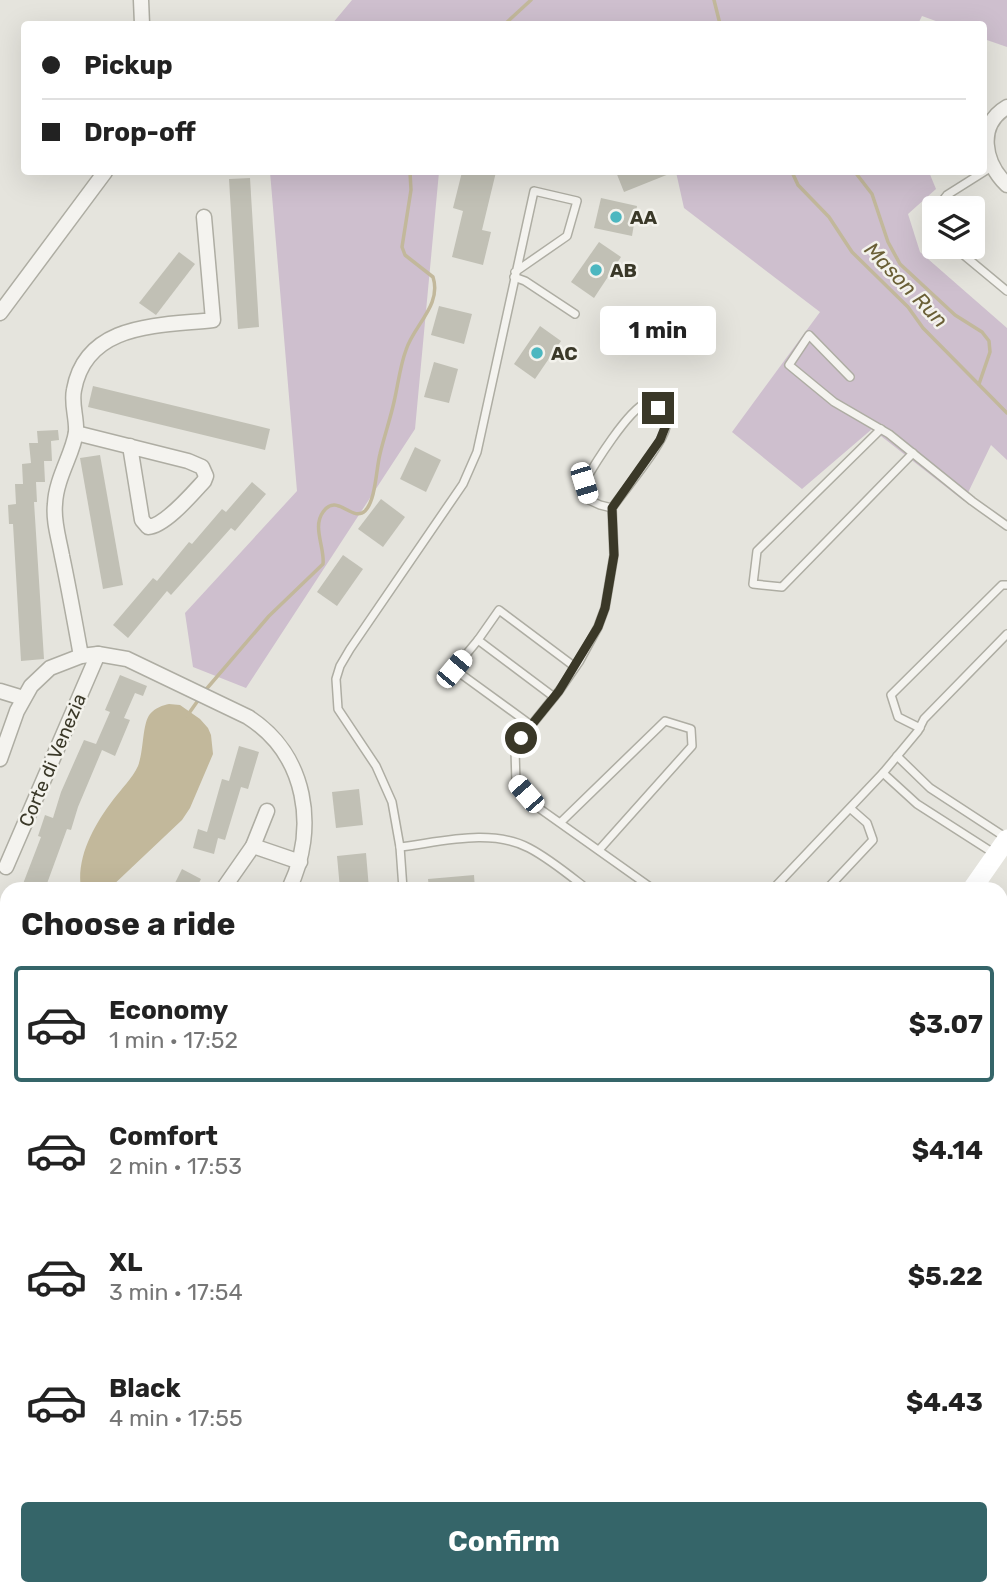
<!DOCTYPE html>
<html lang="en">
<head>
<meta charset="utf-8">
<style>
  :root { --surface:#fff; --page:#f2f2f2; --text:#222; --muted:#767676; --line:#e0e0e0; --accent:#356569 }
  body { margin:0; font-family:Rubik,sans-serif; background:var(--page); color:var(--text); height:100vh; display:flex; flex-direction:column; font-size:26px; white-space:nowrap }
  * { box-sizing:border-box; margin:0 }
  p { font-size:23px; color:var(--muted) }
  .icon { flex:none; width:38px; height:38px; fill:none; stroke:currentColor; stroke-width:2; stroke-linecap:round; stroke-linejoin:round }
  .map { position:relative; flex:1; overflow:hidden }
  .drawer { position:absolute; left:0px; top:882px; width:1008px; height:714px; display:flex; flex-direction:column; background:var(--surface); border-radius:21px 21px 0 0; box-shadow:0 7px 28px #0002 }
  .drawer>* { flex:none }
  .banner { position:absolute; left:21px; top:21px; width:966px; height:154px; border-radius:7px; box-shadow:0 7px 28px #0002; display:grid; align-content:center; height:154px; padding:0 21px; background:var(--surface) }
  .controls { position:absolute; left:922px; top:196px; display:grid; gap:14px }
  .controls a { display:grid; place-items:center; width:63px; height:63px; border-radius:7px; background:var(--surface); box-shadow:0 7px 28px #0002; font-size:35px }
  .end { position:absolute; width:32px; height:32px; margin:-16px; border:9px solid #3a3828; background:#fff; box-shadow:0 0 0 4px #fff }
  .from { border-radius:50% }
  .bubble { position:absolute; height:49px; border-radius:7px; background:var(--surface); box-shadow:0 7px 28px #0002; font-size:23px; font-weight:700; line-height:49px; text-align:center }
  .car { position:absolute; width:21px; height:42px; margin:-21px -10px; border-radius:9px; box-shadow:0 0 5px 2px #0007; background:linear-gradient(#fff 24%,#345 0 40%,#fff 0 76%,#345 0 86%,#fff 0) }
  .banner b { display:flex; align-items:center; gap:24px; height:66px; font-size:26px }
  .banner b+b { border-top:2px solid var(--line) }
  .banner i { width:18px; height:18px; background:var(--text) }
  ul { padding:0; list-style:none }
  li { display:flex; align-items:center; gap:21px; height:116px; margin:0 14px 10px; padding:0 7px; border:4px solid transparent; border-radius:7px }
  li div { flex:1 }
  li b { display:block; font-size:26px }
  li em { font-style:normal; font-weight:700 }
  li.selected { border-color:var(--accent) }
  li>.icon { width:63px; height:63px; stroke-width:1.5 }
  h2 { padding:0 21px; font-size:32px; line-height:84px }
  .button { display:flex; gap:14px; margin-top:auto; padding:14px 21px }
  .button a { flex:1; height:80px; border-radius:7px; background:var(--accent); color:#fff; font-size:28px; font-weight:700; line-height:80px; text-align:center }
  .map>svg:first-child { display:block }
  .built { fill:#d6d4cb }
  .green { fill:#cebfce }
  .water { fill:#c2b89b }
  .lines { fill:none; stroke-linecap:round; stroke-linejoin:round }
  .stream { stroke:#c2b89b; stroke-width:3.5 }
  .building { fill:#c1c0b5 }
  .lane-casing { stroke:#aeada3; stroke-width:10 }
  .street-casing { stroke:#aeada3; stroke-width:17 }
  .lane { stroke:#f4f3ef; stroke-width:7 }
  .street { stroke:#f4f3ef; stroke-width:14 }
  .secondary { stroke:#fff; stroke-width:19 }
  .route { stroke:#3a3828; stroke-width:9 }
  .poi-dot { fill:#4cb7c0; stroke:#f3f2ec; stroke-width:2.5 }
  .labels { text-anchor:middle; stroke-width:5; stroke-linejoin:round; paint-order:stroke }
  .poi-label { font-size:19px; font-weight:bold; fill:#3a3828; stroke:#f3f2ec; text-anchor:start }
  .street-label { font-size:19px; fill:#3a3828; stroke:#f3f2ec }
  .water-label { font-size:21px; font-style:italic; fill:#6a5f36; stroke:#f3f2ec }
</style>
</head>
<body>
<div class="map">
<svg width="1007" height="1596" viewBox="0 0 1007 1596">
  <rect width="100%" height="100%" fill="#e5e4dd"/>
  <path class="built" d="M532,1589h409l-2,7h-412z"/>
  <g class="green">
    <path d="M352,0h655v47l-23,-8v-15h-40l-22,-8 -4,8h-586z"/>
    <path d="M270,172h169l-24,257 -169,259 -53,-21 -8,-54 112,-122z"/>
    <path d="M676,172h253l7,17 -28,25 12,38 87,76v132l-16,-15 -27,56 -92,-72 -70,60 -70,-57 88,-120 -136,-104z"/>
    <path d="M1001,1213l6,4v379h-68l2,-7h60z"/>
  </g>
  <path class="water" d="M169,704l11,1 20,14 8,9 3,7 2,19 -23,54 -8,12 -73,69h-28c-5,-32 13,-64 32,-89 8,-11 19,-21 25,-34 6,-15 4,-42 12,-52 5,-6 13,-9 19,-10z"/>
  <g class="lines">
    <g class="stream">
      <path d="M714,0l6,24"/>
      <path d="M505,24l26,-24"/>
      <path d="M792,172l6,13 31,32 23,35 56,55 15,21 84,85"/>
      <path d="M855,172l17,22 16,48 12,22 55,51 27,17 7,9 1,11 -11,32"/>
      <path d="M203,693l66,-77 54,-52c2,-16 -11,-37 0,-52 14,-20 29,11 42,-1 11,-11 11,-42 15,-57 4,-17 10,-34 14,-52 4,-17 6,-36 12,-52 8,-25 36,-45 27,-73l-28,-22 -3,-8 9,-57 -1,-18"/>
      <path d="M187,716l12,-17"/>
    </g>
  </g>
  <g class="building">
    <path d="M462,172h34l-14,58 9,2 -8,33 -31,-8 11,-46 -10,-3z"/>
    <path d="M616,172h58l-50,20z"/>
    <path d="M250,178l9,149 -21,2 -9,-150z"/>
    <path d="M601,198l36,8 -5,30 -38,-8z"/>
    <path d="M599,242l22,15 -27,41 -23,-16z"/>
    <path d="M179,252l16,12 -39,51 -17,-12z"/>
    <path d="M439,306l33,8 -8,30 -33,-9z"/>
    <path d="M540,326l21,15 -26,38 -21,-15z"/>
    <path d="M434,362l24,7 -9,34 -25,-6z"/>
    <path d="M93,386l177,43 -5,21 -177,-43z"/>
    <path d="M58,430l1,10 -8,1 1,20h-8l1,21h-9l1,20h-3l10,157 -23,2 -8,-137h-4l-1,-19 8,-1 -1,-20h8l-1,-20 9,-1 -2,-20h9l-1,-12z"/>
    <path d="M415,447l26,13 -15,32 -26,-13z"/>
    <path d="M100,455l23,130 -20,4 -23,-131z"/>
    <path d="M252,482l14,12 -31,37 -4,-3 -60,67 -4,-4 -39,47 -15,-13 40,-47 4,3 32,-39 3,2 30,-35 4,3z"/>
    <path d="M381,499l24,18 -22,30 -25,-18z"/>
    <path d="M343,555l20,14 -26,37 -20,-14z"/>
    <path d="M120,675l27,11 -4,10 -8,-3 -11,25 6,2 -15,36 -13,-6 -24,57 -7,23 -4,-1 -22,60h-24l20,-52 -3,-1 7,-21 8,3 8,-26 23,-52 12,4 14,-32 -5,-2z"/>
    <path d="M239,746l20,6 -11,37 -7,-2 -16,53 -7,-2 -4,16 -21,-6 5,-19 9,3 15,-53 7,2z"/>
    <path d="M359,789l4,36 -27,3 -4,-36z"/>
    <path d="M366,853l3,36h-29l-3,-33z"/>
    <path d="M182,869l19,10 -5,10h-24z"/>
    <path d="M474,875l1,14h-46l-1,-10z"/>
  </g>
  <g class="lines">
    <g class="lane-casing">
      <g id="lane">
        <path d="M937,208l10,-13 46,-29"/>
        <path d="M934,218v5"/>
        <path d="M954,247l53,44"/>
        <path d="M514,277l11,4 50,33"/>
        <path d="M850,377l-41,-42 -20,30 45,37 55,32 83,67 35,25"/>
        <path d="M646,403c11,4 21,9 20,23 -1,16 -43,66 -54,82l-12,-3 -11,-5 -5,-17c10,-18 44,-73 62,-80z"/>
        <path d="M881,429l-124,122 -4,33 29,3 131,-134"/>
        <path d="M612,508l2,47 -9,53 -7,19 -19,35 -20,29 -38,47 -6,12 1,33 20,23 117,83"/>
        <path d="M478,640l-24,29 77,56"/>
        <path d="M554,697l-76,-57 21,-30 76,57"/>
        <path d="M920,728l-22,-11 -7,-22 111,-110h5"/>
        <path d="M897,756l33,32 75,49"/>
        <path d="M883,773l34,31 78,50"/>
        <path d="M561,822l104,-101 26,8 1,17 -93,104"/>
        <path d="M400,847c41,-5 91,-19 129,1 21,11 40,27 58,41"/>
        <path d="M403,889l-3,-42 -8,-45 -16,-36 -38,-57 -2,-30 4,-13 10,-17 113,-165 14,-32 57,-261 43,10 -10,35 -52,36"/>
        <path d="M773,889l110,-116 35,-42 6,-12 83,-85"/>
        <path d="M827,889l46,-49 -6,-17 -16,-14"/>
        <path d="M1001,1045l6,-10"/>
        <path d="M1001,1048l6,5"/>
        <path d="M586,1589l9,7"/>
        <path d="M789,1589l19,7"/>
        <path d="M558,1596l5,-7"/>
        <path d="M634,1596l3,-7"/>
        <path d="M676,1596l2,-7"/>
        <path d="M717,1596l3,-7"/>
        <path d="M759,1596l3,-7"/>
        <path d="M923,1596l3,-7"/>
      </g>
    </g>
    <g class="street-casing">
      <g id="street">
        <path d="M141,0l1,24"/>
        <path d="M1007,107c-31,18 -23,56 0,78"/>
        <path d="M0,313l105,-141"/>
        <path d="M76,433l112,28 14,6 4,9 -2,5c-12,13 -39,45 -56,46l-6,-7 -12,-74"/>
        <path d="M81,656c-6,-33 -12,-67 -19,-100 -3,-17 -9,-35 -7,-52 1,-26 18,-50 21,-72 1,-14 -5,-28 -2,-42 12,-68 86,-64 139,-70l-9,-103"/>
        <path d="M0,691l23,7"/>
        <path d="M0,759l17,-48 14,-25 19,-18 31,-12 17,-2 29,5 121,58c59,38 70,111 41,172"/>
        <path d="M253,846l47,16"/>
        <path d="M6,867l92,-213"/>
        <path d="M223,889l30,-43 14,-35"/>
        <path d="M0,1276l7,-1"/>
        <path d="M233,1589v7"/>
      </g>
    </g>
    <use href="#lane" class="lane"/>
    <use href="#street" class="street"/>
    <g class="secondary">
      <path d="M972,889l35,-50"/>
      <path d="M506,1596l5,-7"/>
    </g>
  </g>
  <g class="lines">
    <path class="route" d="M521,738l38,-47 39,-64 7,-19 9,-53 -2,-47 48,-68 6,-15 -2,-12 -6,-5"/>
  </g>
  <g class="poi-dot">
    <circle cx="616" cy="217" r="7"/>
    <circle cx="596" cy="270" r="7"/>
    <circle cx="537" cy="353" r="7"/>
  </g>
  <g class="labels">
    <g class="poi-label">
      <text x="630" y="224">AA</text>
      <text x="610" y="277">AB</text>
      <text x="551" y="360">AC</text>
    </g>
    <g class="street-label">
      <text transform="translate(52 760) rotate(-67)" y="7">Corte di Venezia</text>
    </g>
    <g class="water-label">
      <text transform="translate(906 285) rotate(46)" y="7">Mason Run</text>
    </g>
  </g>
</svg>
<div class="controls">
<a><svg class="icon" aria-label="layers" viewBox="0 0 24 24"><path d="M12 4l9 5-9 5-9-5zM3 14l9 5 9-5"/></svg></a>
</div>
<i class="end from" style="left:521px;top:738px"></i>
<i class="end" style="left:658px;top:408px"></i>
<div class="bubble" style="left:600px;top:306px;width:116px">1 min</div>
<i class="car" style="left:584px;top:483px;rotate:163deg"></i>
<i class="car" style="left:454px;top:669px;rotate:40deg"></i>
<i class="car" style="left:526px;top:794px;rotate:319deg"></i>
<div class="banner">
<b><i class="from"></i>Pickup</b>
<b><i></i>Drop-off</b>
</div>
<section class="drawer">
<h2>Choose a ride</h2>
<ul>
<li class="selected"><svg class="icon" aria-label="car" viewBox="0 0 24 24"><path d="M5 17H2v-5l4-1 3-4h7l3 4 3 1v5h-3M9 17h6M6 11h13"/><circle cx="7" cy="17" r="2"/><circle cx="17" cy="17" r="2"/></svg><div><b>Economy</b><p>1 min · 17:52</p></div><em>$3.07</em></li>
<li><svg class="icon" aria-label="car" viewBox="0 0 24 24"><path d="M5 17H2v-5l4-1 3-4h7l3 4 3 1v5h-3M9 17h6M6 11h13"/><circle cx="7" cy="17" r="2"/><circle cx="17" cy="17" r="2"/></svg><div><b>Comfort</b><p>2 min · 17:53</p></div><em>$4.14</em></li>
<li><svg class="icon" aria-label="car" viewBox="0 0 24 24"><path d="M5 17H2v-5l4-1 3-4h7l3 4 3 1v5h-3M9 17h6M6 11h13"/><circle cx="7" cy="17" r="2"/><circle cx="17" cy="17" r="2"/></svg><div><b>XL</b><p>3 min · 17:54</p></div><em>$5.22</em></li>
<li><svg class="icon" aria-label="car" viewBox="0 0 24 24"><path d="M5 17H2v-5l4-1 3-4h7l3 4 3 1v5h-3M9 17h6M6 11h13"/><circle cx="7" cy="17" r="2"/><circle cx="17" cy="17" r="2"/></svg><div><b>Black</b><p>4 min · 17:55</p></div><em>$4.43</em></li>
</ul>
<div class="button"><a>Confirm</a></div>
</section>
</div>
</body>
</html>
